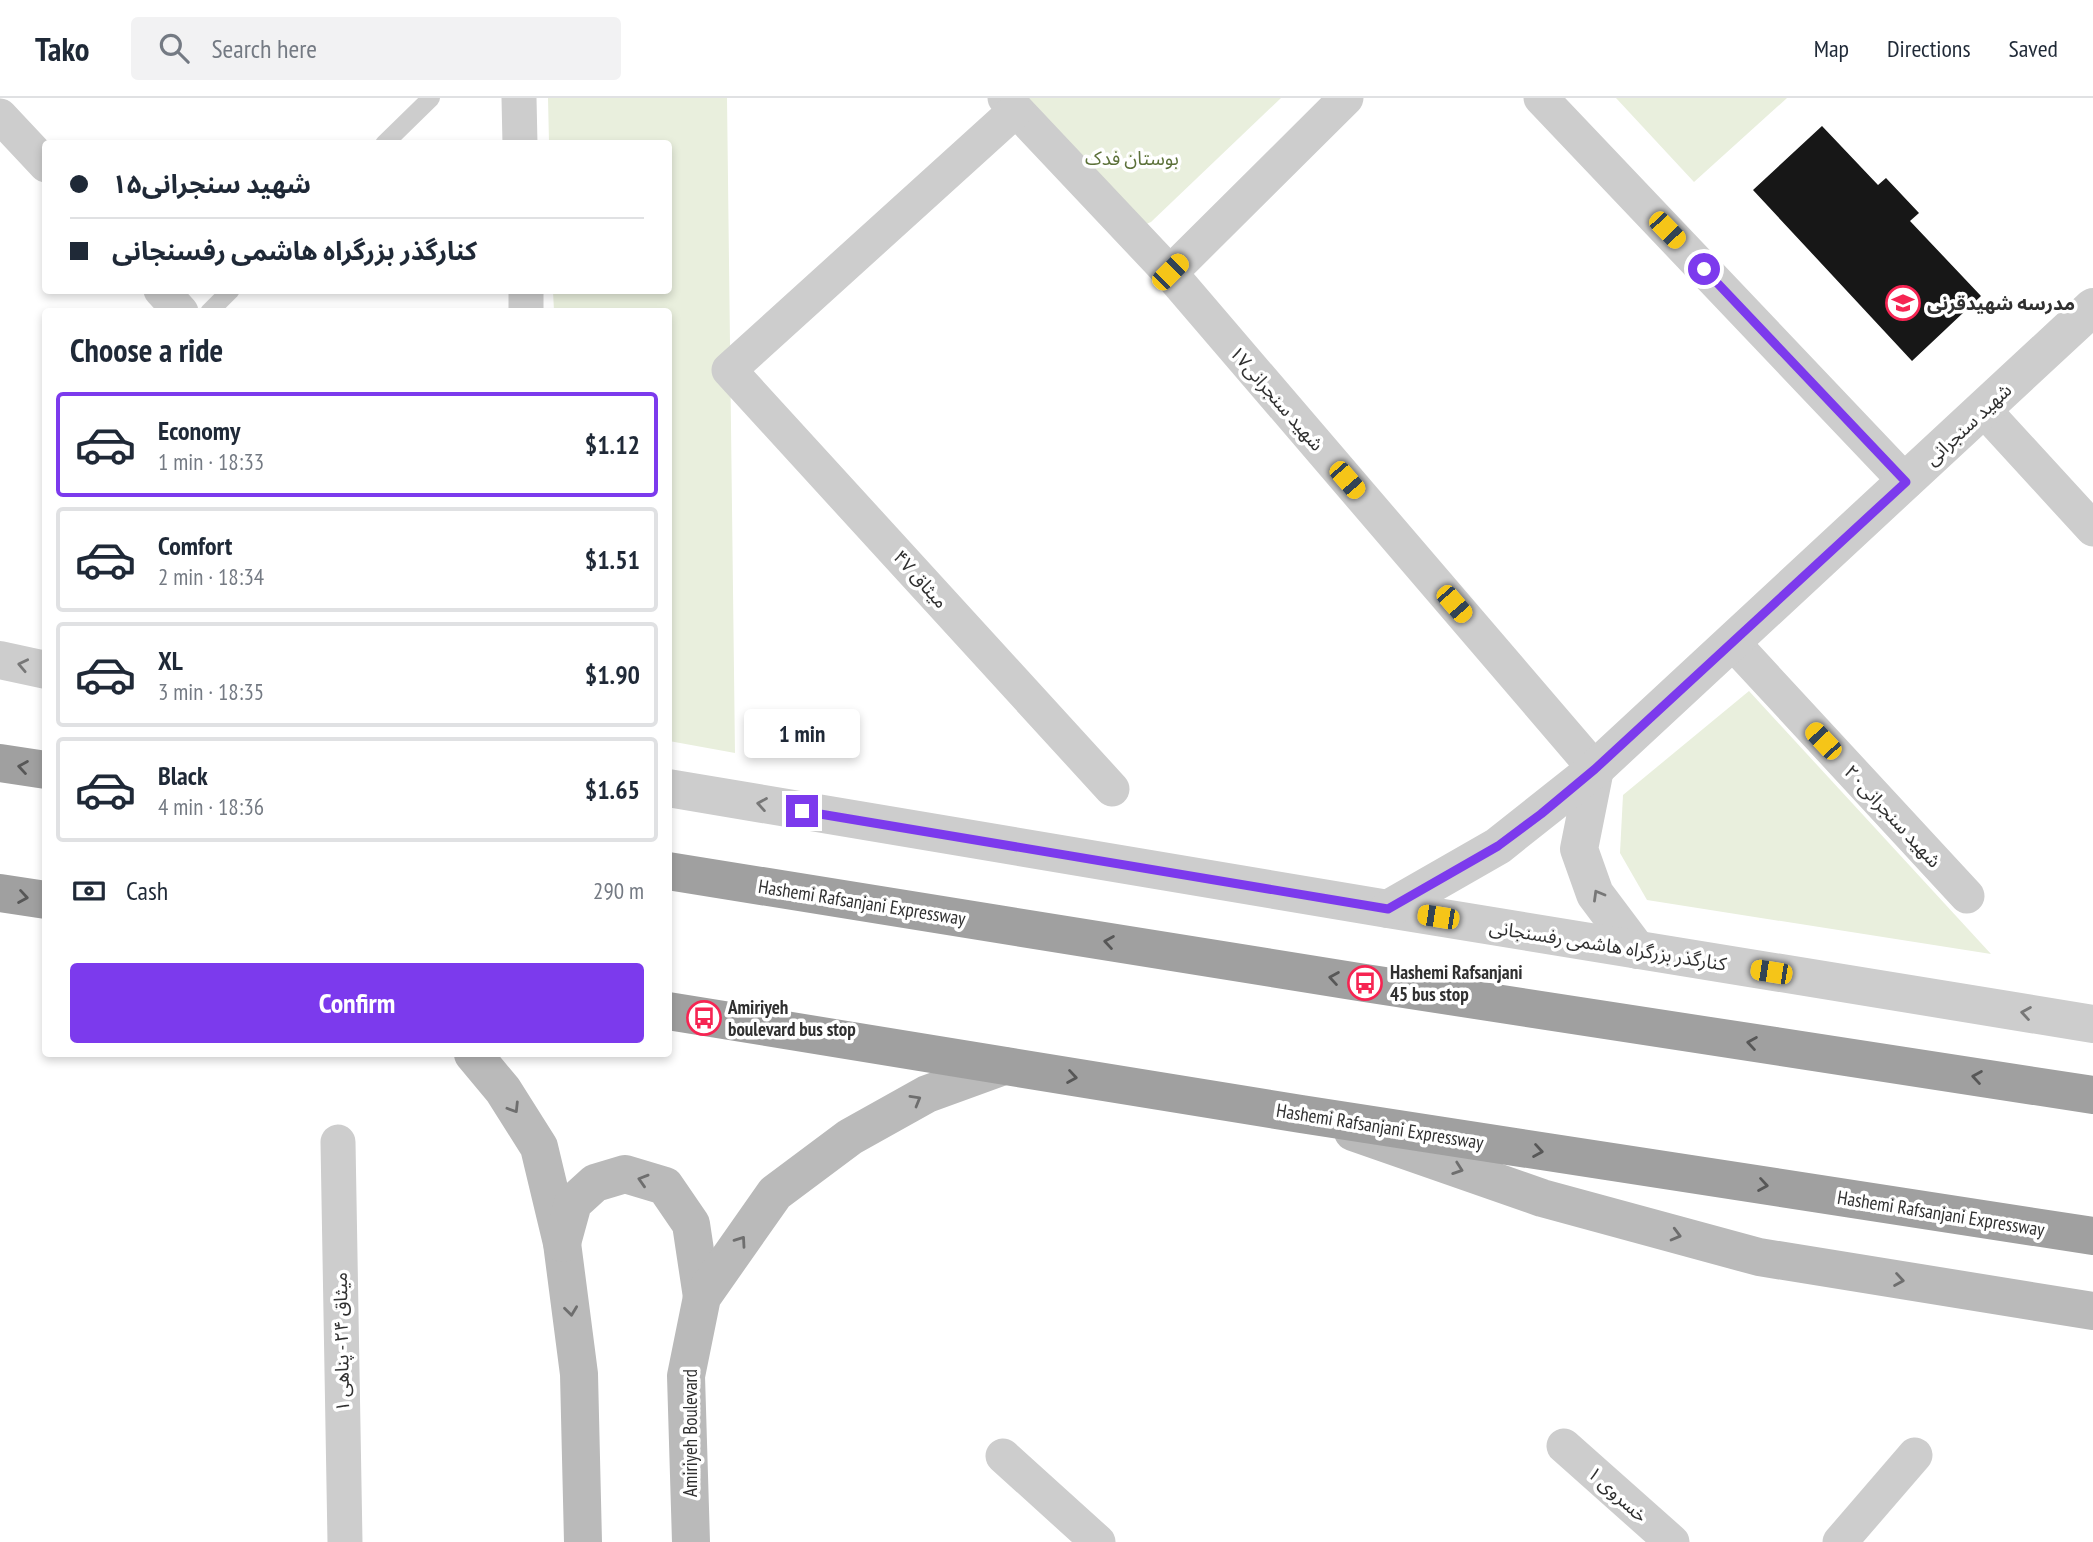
<!DOCTYPE html>
<html lang="en">
<head>
<meta charset="utf-8">
<style>
  :root { --surface:#fff; --page:#f2f2f3; --text:#1f2937; --muted:#747a83; --line:#e0e1e3; --accent:#7c3aed }
  body { margin:0; font-family:"PT Sans Narrow","Noto Sans Arabic",sans-serif; background:var(--page); color:var(--text); height:100vh; display:flex; flex-direction:column; font-size:26px; white-space:nowrap }
  * { box-sizing:border-box; margin:0 }
  p { font-size:23px; color:var(--muted) }
  .icon { flex:none; width:38px; height:38px; fill:none; stroke:currentColor; stroke-width:2; stroke-linecap:round; stroke-linejoin:round }
  .map { position:relative; flex:1; overflow:hidden }
  .drawer { position:absolute; left:42px; top:210px; width:630px; height:749px; display:flex; flex-direction:column; background:var(--surface); border-radius:7px; box-shadow:0 4px 10px #0003 }
  .drawer>* { flex:none }
  .top-card { position:absolute; left:42px; top:42px; width:630px; height:154px; border-radius:7px; box-shadow:0 4px 10px #0003; display:grid; align-content:center; height:154px; padding:0 28px; background:var(--surface) }
  .end { position:absolute; width:32px; height:32px; margin:-16px; border:9px solid #7c3aed; background:#fff; box-shadow:0 0 0 4px #fff }
  .from { border-radius:50% }
  .bubble { position:absolute; height:49px; border-radius:7px; background:var(--surface); box-shadow:0 4px 10px #0003; font-size:23px; font-weight:600; line-height:49px; text-align:center }
  .car { position:absolute; width:21px; height:42px; margin:-21px -10px; border-radius:9px; box-shadow:0 0 5px 2px #0007; background:linear-gradient(#f5c518 24%,#345 0 40%,#f5c518 0 76%,#345 0 86%,#f5c518 0) }
  .top-card b { display:flex; align-items:center; gap:24px; height:66px; font-size:26px }
  .top-card b+b { border-top:2px solid var(--line) }
  .top-card i { width:18px; height:18px; background:var(--text) }
  ul { padding:0; list-style:none }
  li { display:flex; align-items:center; gap:21px; height:105px; margin:0 14px 10px; padding:0 14px; border:4px solid var(--line); border-radius:7px }
  li div { flex:1 }
  li b { display:block; font-size:26px }
  li em { font-style:normal; font-weight:600 }
  li.on { border-color:var(--accent) }
  li>.icon { width:63px; height:63px; stroke-width:1.5 }
  h2 { padding:0 28px; font-size:32px; line-height:84px }
  .pay { display:flex; align-items:center; gap:18px; height:77px; padding:0 28px; font-size:26px }
  .pay p { margin-inline-start:auto }
  .button { display:flex; gap:14px; margin-top:auto; padding:14px 28px }
  .button a { flex:1; height:80px; border-radius:7px; background:var(--accent); color:#fff; font-size:28px; font-weight:600; line-height:80px; text-align:center }
  header { display:flex; align-items:center; gap:42px; box-sizing:border-box; height:98px; padding:0 35px; background:var(--surface); border-bottom:2px solid var(--line) }
  header strong { font-size:33px }
  nav { display:flex; gap:38px; margin-inline-start:auto; font-size:24px }
  .search { width:490px; height:63px; background:var(--page); display:flex; align-items:center; gap:18px; box-sizing:border-box; padding:0 24px; border-radius:7px; color:var(--muted); font-size:26px }
  .map>svg:first-child { display:block }
  .green { fill:#e9efdd }
  .building { fill:#171717 }
  .lines { fill:none; stroke-linecap:round; stroke-linejoin:round }
  .service { stroke:#cdcdcd; stroke-width:18 }
  .minor { stroke:#cdcdcd; stroke-width:35 }
  .tertiary { stroke:#cdcdcd; stroke-width:38 }
  .secondary { stroke:#bababa; stroke-width:38 }
  .trunk { stroke:#a0a0a0; stroke-width:38 }
  .oneway { stroke:#777 }
  .oneway2 { stroke:#575757 }
  .oneway3 { stroke:#6e6e6e }
  .route { stroke:#7c3aed; stroke-width:9 }
  .labels { text-anchor:middle; stroke-width:7; stroke-linejoin:round; paint-order:stroke }
  .park-label { font-size:19px; fill:#5c7139; stroke:#fff }
  .poi-label { font-size:19px; font-weight:bold; fill:#303030; stroke:#fff; text-anchor:start }
  .street-label { font-size:19px; fill:#303030; stroke:#fff }
</style>
</head>
<body>
<header>
<strong>Tako</strong>
<div class="search"><svg class="icon" aria-label="search" viewBox="0 0 24 24"><circle cx="10" cy="10" r="6"/><path d="M15 15l6 6"/></svg>Search here</div>
<nav><a>Map</a><a>Directions</a><a>Saved</a></nav>
</header>
<div class="map">
<svg width="2093" height="1444" viewBox="0 0 2093 1444">
  <rect width="100%" height="100%" fill="#fff"/>
  <g class="green">
    <path d="M548,0h179l8,655 -66,-12 -1,-429 -114,-1 -1,-20 115,-1v-146l-119,-1z"/>
    <path d="M997,0h284l-130,124 -16,7z"/>
    <path d="M1616,0h171l-93,84z"/>
    <path d="M1749,593l242,263 -344,-54 -27,-47 3,-58z"/>
  </g>
  <path class="building" d="M1822,28l56,59 8,-7 33,35 -9,8 71,75 -69,65 -159,-171z"/>
  <g class="lines">
    <g class="service">
      <path d="M384,46l47,-46"/>
      <path d="M209,214l22,-22"/>
    </g>
    <g class="minor">
      <path d="M519,0l1,46"/>
      <path d="M1005,0l165,175 425,496"/>
      <path d="M1541,0l365,384"/>
      <path d="M1016,12l-287,260 383,419"/>
      <path d="M0,18l46,49"/>
      <path d="M1170,175l176,-175"/>
      <path d="M161,192l20,22"/>
      <path d="M526,192v22"/>
      <path d="M1983,311l110,120"/>
      <path d="M1733,545l234,253"/>
      <path d="M338,1044l7,400"/>
      <path d="M1564,1348l108,96"/>
      <path d="M1003,1358l95,86"/>
      <path d="M1840,1444l75,-87"/>
    </g>
    <g class="tertiary">
      <path d="M0,562l46,10"/>
      <path d="M1595,671l-16,80 16,45 42,56"/>
      <path d="M668,690l720,121 705,115"/>
      <path d="M1388,811l110,-63 97,-77 498,-462"/>
    </g>
    <g class="secondary">
      <path d="M473,956l30,36 36,57 23,96 17,131 4,168"/>
      <path d="M1353,1034l189,66 217,59 334,54"/>
      <path d="M562,1145l11,-40 22,-20 30,-9 40,12 26,38 11,73"/>
      <path d="M691,1444l-5,-166 16,-79 73,-104 75,-56 77,-43 77,-28"/>
    </g>
    <g class="trunk">
      <path d="M0,665l46,7"/>
      <path d="M668,773l697,112 728,112"/>
      <path d="M0,795l46,7"/>
      <path d="M668,913l633,103 792,122"/>
    </g>
  </g>
  <defs><path id="oneway-chevron" d="M-2-3.5L2.5 0L-2 3.5" fill="none" stroke-width="1.6" stroke-linecap="round" stroke-linejoin="round" transform="scale(1.75)"/></defs>
  <g class="oneway">
    <use href="#oneway-chevron" transform="translate(23 567) rotate(-168)"/>
    <use href="#oneway-chevron" transform="translate(762 706) rotate(-170)"/>
    <use href="#oneway-chevron" transform="translate(1598 797) rotate(-120)"/>
    <use href="#oneway-chevron" transform="translate(2026 915) rotate(-171)"/>
  </g>
  <g class="oneway2">
    <use href="#oneway-chevron" transform="translate(23 669) rotate(-171)"/>
    <use href="#oneway-chevron" transform="translate(23 799) rotate(9)"/>
    <use href="#oneway-chevron" transform="translate(1109 844) rotate(-171)"/>
    <use href="#oneway-chevron" transform="translate(1334 880) rotate(-171)"/>
    <use href="#oneway-chevron" transform="translate(1752 945) rotate(-171)"/>
    <use href="#oneway-chevron" transform="translate(1072 979) rotate(9)"/>
    <use href="#oneway-chevron" transform="translate(1977 979) rotate(-171)"/>
    <use href="#oneway-chevron" transform="translate(1538 1053) rotate(9)"/>
    <use href="#oneway-chevron" transform="translate(1763 1087) rotate(9)"/>
  </g>
  <g class="oneway3">
    <use href="#oneway-chevron" transform="translate(916 1002) rotate(-30)"/>
    <use href="#oneway-chevron" transform="translate(514 1010) rotate(58)"/>
    <use href="#oneway-chevron" transform="translate(1458 1071) rotate(19)"/>
    <use href="#oneway-chevron" transform="translate(643 1082) rotate(-163)"/>
    <use href="#oneway-chevron" transform="translate(1676 1137) rotate(15)"/>
    <use href="#oneway-chevron" transform="translate(741 1143) rotate(-55)"/>
    <use href="#oneway-chevron" transform="translate(1899 1182) rotate(9)"/>
    <use href="#oneway-chevron" transform="translate(571 1213) rotate(83)"/>
  </g>
  <g class="lines">
    <path class="route" d="M802,713l586,98 110,-63 43,-32 54,-45 311,-287 -202,-213"/>
  </g>
  <defs>
    <g id="school-ring" transform="scale(1.75)"><circle r="9.5" fill="#fff" stroke="#f62452" stroke-width="1.5"/><path d="M0-5L7-2L0 1L-7-2ZM-4 1L0 2.5L4 1V4Q0 6-4 4Z" fill="#f62452"/></g>
    <g id="bus-ring" transform="scale(1.75)"><circle r="9.5" fill="#fff" stroke="#f62452" stroke-width="1.5"/><path d="M-5-6H5V4H4V6H2V4H-2V6H-4V4H-5ZM-3.5-4V0h7V-4ZM-3.5 1.2v1.5H-2V1.2ZM2 1.2v1.5H3.5V1.2Z" fill="#f62452"/></g>
  </defs>
  <g fill-rule="evenodd">
    <use href="#school-ring" x="1903" y="205"/>
    <use href="#bus-ring" x="1365" y="885"/>
    <use href="#bus-ring" x="704" y="920"/>
  </g>
  <g class="labels">
    <g class="park-label">
      <text x="1132" y="67">بوستان فدک</text>
    </g>
    <g class="poi-label">
      <text x="1927" y="212">مدرسه شهیدقرنی</text>
      <text x="1390" y="881">Hashemi Rafsanjani<tspan x="1390" dy="22">45 bus stop</tspan></text>
      <text x="728" y="916">Amiriyeh<tspan x="728" dy="22">boulevard bus stop</tspan></text>
    </g>
    <g class="street-label">
      <text transform="translate(1277 300) rotate(49)" y="7">شهید سنجرانی۱۷</text>
      <text transform="translate(1968 326) rotate(-43)" y="7">شهید سنجرانی</text>
      <text transform="translate(921 481) rotate(48)" y="7">میثاق ۴۷</text>
      <text transform="translate(1893 718) rotate(47)" y="7">شهید سنجرانی۲۰</text>
      <text transform="translate(862 804) rotate(9)" y="7">Hashemi Rafsanjani Expressway</text>
      <text transform="translate(1608 847) rotate(9)" y="7">کنارگذر بزرگراه هاشمی رفسنجانی</text>
      <text transform="translate(1380 1028) rotate(9)" y="7">Hashemi Rafsanjani Expressway</text>
      <text transform="translate(1941 1115) rotate(9)" y="7">Hashemi Rafsanjani Expressway</text>
      <text transform="translate(341 1244) rotate(-91)" y="7">میثاق ۲۴ - پناهی ۱</text>
      <text transform="translate(690 1335) rotate(-90)" y="7">Amiriyeh Boulevard</text>
      <text transform="translate(1618 1396) rotate(42)" y="7">خسروی ۱</text>
    </g>
  </g>
</svg>
<i class="end from" style="left:1704px;top:171px"></i>
<i class="end" style="left:802px;top:713px"></i>
<div class="bubble" style="left:744px;top:611px;width:116px">1 min</div>
<i class="car" style="left:1667px;top:132px;rotate:136deg"></i>
<i class="car" style="left:1170px;top:174px;rotate:45deg"></i>
<i class="car" style="left:1347px;top:382px;rotate:139deg"></i>
<i class="car" style="left:1454px;top:506px;rotate:139deg"></i>
<i class="car" style="left:1823px;top:643px;rotate:317deg"></i>
<i class="car" style="left:1438px;top:819px;rotate:279deg"></i>
<i class="car" style="left:1771px;top:874px;rotate:279deg"></i>
<div class="top-card">
<b><i class="from"></i>شهید سنجرانی۱۵</b>
<b><i></i>کنارگذر بزرگراه هاشمی رفسنجانی</b>
</div>
<section class="drawer">
<h2>Choose a ride</h2>
<ul>
<li class="on"><svg class="icon" aria-label="car" viewBox="0 0 24 24"><path d="M5 17H2v-5l4-1 3-4h7l3 4 3 1v5h-3M9 17h6M6 11h13"/><circle cx="7" cy="17" r="2"/><circle cx="17" cy="17" r="2"/></svg><div><b>Economy</b><p>1 min · 18:33</p></div><em>$1.12</em></li>
<li><svg class="icon" aria-label="car" viewBox="0 0 24 24"><path d="M5 17H2v-5l4-1 3-4h7l3 4 3 1v5h-3M9 17h6M6 11h13"/><circle cx="7" cy="17" r="2"/><circle cx="17" cy="17" r="2"/></svg><div><b>Comfort</b><p>2 min · 18:34</p></div><em>$1.51</em></li>
<li><svg class="icon" aria-label="car" viewBox="0 0 24 24"><path d="M5 17H2v-5l4-1 3-4h7l3 4 3 1v5h-3M9 17h6M6 11h13"/><circle cx="7" cy="17" r="2"/><circle cx="17" cy="17" r="2"/></svg><div><b>XL</b><p>3 min · 18:35</p></div><em>$1.90</em></li>
<li><svg class="icon" aria-label="car" viewBox="0 0 24 24"><path d="M5 17H2v-5l4-1 3-4h7l3 4 3 1v5h-3M9 17h6M6 11h13"/><circle cx="7" cy="17" r="2"/><circle cx="17" cy="17" r="2"/></svg><div><b>Black</b><p>4 min · 18:36</p></div><em>$1.65</em></li>
</ul>
<div class="pay"><svg class="icon" aria-label="cash" viewBox="0 0 24 24"><path d="M3 7h18v10H3z"/><circle cx="12" cy="12" r="2"/></svg>Cash<p>290 m</p></div>
<div class="button"><a>Confirm</a></div>
</section>
</div>
</body>
</html>
